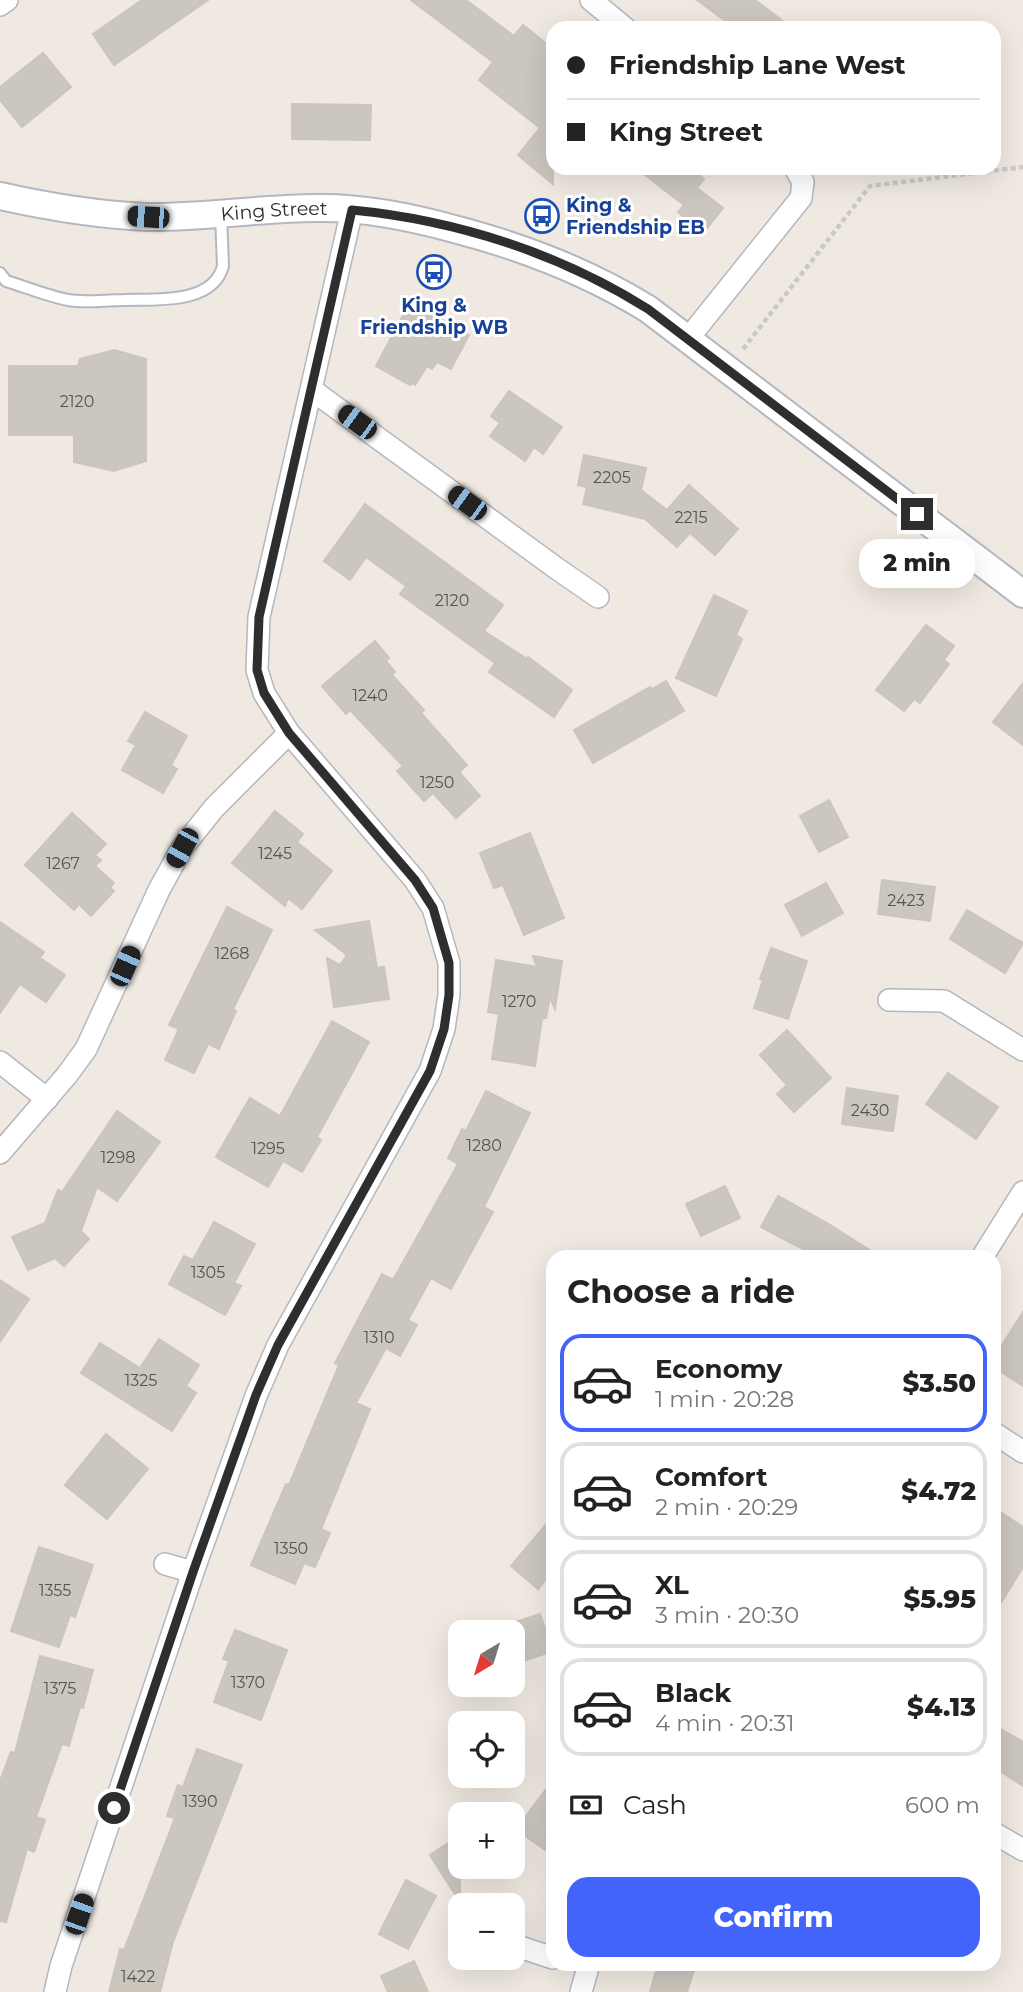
<!DOCTYPE html>
<html lang="en">
<head>
<meta charset="utf-8">
<style>
  :root { --surface:#fff; --page:#f6f6f6; --text:#222; --muted:#767676; --line:#e0e0e0; --accent:#4264fb }
  body { margin:0; font-family:Montserrat,sans-serif; background:var(--page); color:var(--text); height:100vh; display:flex; flex-direction:column; font-size:26px; white-space:nowrap }
  * { box-sizing:border-box; margin:0 }
  p { font-size:23px; color:var(--muted) }
  .icon { flex:none; width:38px; height:38px; fill:none; stroke:currentColor; stroke-width:2; stroke-linecap:round; stroke-linejoin:round }
  .map { position:relative; flex:1; overflow:hidden }
  .drawer { position:absolute; left:546px; top:1250px; width:455px; height:721px; display:flex; flex-direction:column; background:var(--surface); border-radius:21px; box-shadow:0 7px 28px #0002 }
  .drawer>* { flex:none }
  .banner { position:absolute; left:546px; top:21px; width:455px; height:154px; border-radius:21px; box-shadow:0 7px 28px #0002; display:grid; align-content:center; height:154px; padding:0 21px; background:var(--surface) }
  .needle { width:46px; rotate:218deg }
  .controls { position:absolute; left:448px; top:1620px; display:grid; gap:14px }
  .controls a { display:grid; place-items:center; width:77px; height:77px; border-radius:14px; background:var(--surface); box-shadow:0 7px 28px #0002; font-size:35px }
  .end { position:absolute; width:32px; height:32px; margin:-16px; border:9px solid #2e2e2e; background:#fff; box-shadow:0 0 0 4px #fff }
  .from { border-radius:50% }
  .bubble { position:absolute; height:49px; border-radius:21px; background:var(--surface); box-shadow:0 7px 28px #0002; font-size:23px; font-weight:800; line-height:49px; text-align:center }
  .car { position:absolute; width:21px; height:42px; margin:-21px -10px; border-radius:9px; box-shadow:0 0 5px 2px #0007; background:linear-gradient(#222 24%,#8ab4d8 0 40%,#222 0 76%,#8ab4d8 0 86%,#222 0) }
  .banner b { display:flex; align-items:center; gap:24px; height:66px; font-size:26px }
  .banner b+b { border-top:2px solid var(--line) }
  .banner i { width:18px; height:18px; background:var(--text) }
  ul { padding:0; list-style:none }
  li { display:flex; align-items:center; gap:21px; height:98px; margin:0 14px 10px; padding:0 7px; border:4px solid var(--line); border-radius:21px }
  li div { flex:1 }
  li b { display:block; font-size:26px }
  li em { font-style:normal; font-weight:800 }
  li.selected { border-color:var(--accent) }
  li>.icon { width:63px; height:63px; stroke-width:1.5 }
  h2 { padding:0 21px; font-size:32px; line-height:84px }
  .pay { display:flex; align-items:center; gap:18px; height:77px; padding:0 21px; font-size:26px }
  .pay p { margin-inline-start:auto }
  .primary-button { display:flex; gap:14px; margin-top:auto; padding:14px 21px }
  .primary-button a { flex:1; height:80px; border-radius:21px; background:var(--accent); color:#fff; font-size:28px; font-weight:800; line-height:80px; text-align:center }
  .map>svg:first-child { display:block }
  .building { fill:#cbc7bf; stroke:#cbc5ba; stroke-width:2 }
  .lines { fill:none; stroke-linecap:round; stroke-linejoin:round }
  .service-casing { stroke:#b4b7c1; stroke-width:14 }
  .minor-casing { stroke:#b4b7c1; stroke-width:24 }
  .tertiary-casing { stroke:#b4b7c1; stroke-width:30 }
  .path { stroke:#c9c9c9; stroke-width:4.5; stroke-dasharray:5 3.5; stroke-linecap:butt }
  .service { stroke:#fff; stroke-width:10 }
  .minor { stroke:#fff; stroke-width:21 }
  .tertiary { stroke:#fff; stroke-width:26 }
  .route { stroke:#2e2e2e; stroke-width:9 }
  .labels { text-anchor:middle; stroke-width:6; stroke-linejoin:round; paint-order:stroke }
  .number-label { font-size:16px; fill:#555452 }
  .transit-label { font-size:19px; font-weight:bold; fill:#164399; stroke:#fff; text-anchor:start }
  .street-label { font-size:19px; fill:#2e2e2e; stroke:#fff }
</style>
</head>
<body>
<div class="map">
<svg width="1023" height="1992" viewBox="0 0 1023 1992">
  <rect width="100%" height="100%" fill="#efe9e1"/>
  <g class="building">
    <path d="M142,0h66l-94,65 -21,-31z"/>
    <path d="M411,0h55l48,36 9,-11 30,24v135l-35,-29 22,-27 -61,-48 14,-18z"/>
    <path d="M697,0h58l37,28h-57z"/>
    <path d="M43,53l28,34 -49,40 -22,-27v-13z"/>
    <path d="M292,104l79,1 -1,35 -78,-1z"/>
    <path d="M636,168h54l14,11 -7,9 26,20 -19,24 -26,-20 6,-7z"/>
    <path d="M410,302l59,33 -18,34 -14,-7 -5,7 -5,-3 -12,19 -3,-2 -2,2 -34,-19z"/>
    <path d="M114,350l32,9v102l-32,10 -40,-9v-27h-65v-69h69l2,-7z"/>
    <path d="M509,391l53,36 -19,27 -9,-7 -9,14 -35,-25 10,-13 -9,-7z"/>
    <path d="M584,455l62,13 -5,22 26,20 22,-25 49,44 -23,26 -25,-22 -13,14 -32,-28 -62,-15 4,-17 -9,-2z"/>
    <path d="M365,504l138,101 -19,26 43,28 1,-2 44,33 -18,27 -65,-45 6,-9 -95,-69 6,-8 -40,-29 -16,23 -26,-19z"/>
    <path d="M714,595l33,16 -11,24 6,4 -26,57 -40,-18z"/>
    <path d="M926,625l28,21 -10,14 5,4 -29,39 -6,-4 -10,12 -28,-21z"/>
    <path d="M375,641l14,17 -3,3 9,11 -3,3 32,35 -3,3 46,52 -8,7 21,24 -24,22 -23,-25 -9,8 -27,-30 6,-5 -53,-56 -4,4 -24,-28z"/>
    <path d="M666,681l18,30 -91,52 -19,-33 76,-43 2,2z"/>
    <path d="M1023,683v62l-30,-23z"/>
    <path d="M145,712l42,24 -16,29 6,4 -14,24 -41,-23 14,-25 -8,-4z"/>
    <path d="M829,800l19,37 -29,15 -19,-36z"/>
    <path d="M275,811l28,23 -6,8 35,29 -30,38 -14,-11 -3,8 -53,-43z"/>
    <path d="M72,813l34,31 -11,11 6,5 -6,6 19,17 -4,5 4,3 -23,25 -12,-12 -5,6 -49,-45z"/>
    <path d="M530,833l34,85 -40,17 -21,-50 -9,3 -14,-35z"/>
    <path d="M882,880l53,7 -5,34 -52,-7z"/>
    <path d="M826,883l17,30 -41,23 -17,-31z"/>
    <path d="M227,907l45,23 -39,79 3,2 -17,38 -11,-5 -14,29 -29,-13 14,-31 -10,-4z"/>
    <path d="M967,910l56,33 -18,30 -55,-34z"/>
    <path d="M369,921l8,47 7,-1 5,32 -55,8 -7,-49 13,7 7,-10 -32,-25z"/>
    <path d="M0,922l44,30 -4,6 25,17 -19,27 -26,-18 -20,29z"/>
    <path d="M771,948l36,13 -19,58 -34,-11 9,-28 -3,-1z"/>
    <path d="M533,956l29,5 -7,48 -5,-12 -4,21h-4l-7,48 -43,-7 7,-45 -11,-2 8,-52 41,7z"/>
    <path d="M332,1021l37,21 -52,95 4,3 -19,32 -19,-11 -15,26 -52,-30 34,-59 30,18z"/>
    <path d="M787,1030l44,48 -37,34 -17,-18 10,-9 -27,-30z"/>
    <path d="M948,1073l50,34 -22,32 -50,-35z"/>
    <path d="M847,1088l51,8 -5,35 -51,-7z"/>
    <path d="M486,1091l44,22 -46,94 9,5 -42,77 -20,-11 -23,42 9,5 -17,31 -14,-8 -30,55 14,6 -49,120 9,4 -15,34 -11,-4 -9,21 -44,-19 35,-81 3,1 50,-120 -4,-2 47,-89 11,6 65,-116 -10,-6 14,-29 4,2z"/>
    <path d="M117,1111l43,31 -43,59 -20,-14 -16,44 8,8 -25,27 -9,-8 -27,12 -16,-33 33,-14 13,-33 4,2z"/>
    <path d="M725,1186l15,32 -39,18 -15,-32z"/>
    <path d="M778,1196l49,27 52,33h-63l-55,-29z"/>
    <path d="M214,1222l41,22 -21,39 7,3 -16,29 -56,-31 15,-28 9,4z"/>
    <path d="M0,1280l29,19 -29,43z"/>
    <path d="M1023,1312v74l-29,-19v-9z"/>
    <path d="M159,1339l40,26 -13,21 10,7 -24,38 -91,-58 19,-30 40,25z"/>
    <path d="M106,1434l42,35 -41,50 -42,-34z"/>
    <path d="M994,1508l29,19v40l-29,47z"/>
    <path d="M553,1516v55l-15,18 -27,-23z"/>
    <path d="M39,1547l54,18 -18,52 -5,-2 -11,32 -48,-16z"/>
    <path d="M540,1614l13,37 -33,11 -7,-21v-8h-3l-3,-8z"/>
    <path d="M235,1630l52,20 -26,70 -47,-18 15,-41 -6,-2z"/>
    <path d="M40,1656l53,14 -10,38 -3,-1 -11,39 -7,-2 -26,73 9,3 -11,32 -7,-3 -21,73 -6,-1v-140l11,-29 4,1z"/>
    <path d="M994,1725l29,17v44l-29,-19z"/>
    <path d="M197,1749l45,16 -69,177 -13,50h-51l11,-43 4,1 51,-132 -8,-2 11,-31 5,2z"/>
    <path d="M553,1780v59l-8,11 -29,-21z"/>
    <path d="M460,1835v67l-30,-47z"/>
    <path d="M406,1880l30,16 -28,53 -29,-15z"/>
    <path d="M414,1961l14,31h-40l-7,-16z"/>
    <path d="M658,1964h38l-9,28h-37z"/>
  </g>
  <g class="lines">
    <g class="service-casing">
      <path id="service" d="M0,273l6,8c20,6 41,15 62,19 17,3 37,0 55,0 31,-1 90,5 100,-34l-2,-51"/>
    </g>
    <g class="minor-casing">
      <g id="minor">
        <path d="M591,0l34,28"/>
        <path d="M0,5l7,-5"/>
        <path d="M687,340l114,-142 2,-16 -8,-14"/>
        <path d="M312,390l244,178 42,29"/>
        <path d="M889,1000l55,1 79,49"/>
        <path d="M0,1062l47,37"/>
        <path d="M0,1153l67,-78 19,-26 73,-159 23,-42 32,-40 75,-75"/>
        <path d="M983,1256l40,-64"/>
        <path d="M994,1433l29,19"/>
        <path d="M165,1564l28,8"/>
        <path d="M994,1833l29,17"/>
        <path d="M520,1947l33,11"/>
        <path d="M55,1992l6,-26 132,-394 63,-176 22,-51 152,-274 14,-42 5,-34v-32l-16,-55 -18,-28 -126,-147 -25,-40 -7,-23 2,-53 93,-407"/>
        <path d="M581,1992l8,-28"/>
      </g>
    </g>
    <g class="tertiary-casing">
      <g id="tertiary">
        <path id="s1" d="M0,196c49,11 97,19 147,21 57,1 113,-9 169,-9 48,-1 96,9 142,22 68,18 130,42 190,79l375,285"/>
      </g>
    </g>
    <path class="path" d="M743,349l127,-163 153,-19"/>
    <use href="#service" class="service"/>
    <use href="#minor" class="minor"/>
    <use href="#tertiary" class="tertiary"/>
  </g>
  <g class="lines">
    <path class="route" d="M114,1808l79,-236 63,-177 22,-50 152,-274 14,-42 5,-34v-32l-16,-55 -18,-28 -126,-147 -25,-40 -7,-23 2,-53 93,-407c104,10 207,43 296,99l269,205"/>
  </g>
  <defs>
    <g id="bus-ring" transform="scale(1.75)"><circle r="9.5" fill="#fff" stroke="#1a4fb4" stroke-width="1.5"/><path d="M-5-6H5V4H4V6H2V4H-2V6H-4V4H-5ZM-3.5-4V0h7V-4ZM-3.5 1.2v1.5H-2V1.2ZM2 1.2v1.5H3.5V1.2Z" fill="#1a4fb4"/></g>
  </defs>
  <g fill-rule="evenodd">
    <use href="#bus-ring" x="542" y="216"/>
    <use href="#bus-ring" x="434" y="272"/>
  </g>
  <g class="labels">
    <g class="number-label">
      <text x="77" y="407">2120</text>
      <text x="612" y="483">2205</text>
      <text x="691" y="523">2215</text>
      <text x="452" y="606">2120</text>
      <text x="370" y="701">1240</text>
      <text x="437" y="788">1250</text>
      <text x="275" y="859">1245</text>
      <text x="63" y="869">1267</text>
      <text x="906" y="906">2423</text>
      <text x="232" y="959">1268</text>
      <text x="519" y="1007">1270</text>
      <text x="870" y="1116">2430</text>
      <text x="484" y="1151">1280</text>
      <text x="268" y="1154">1295</text>
      <text x="118" y="1163">1298</text>
      <text x="208" y="1278">1305</text>
      <text x="379" y="1343">1310</text>
      <text x="141" y="1386">1325</text>
      <text x="291" y="1554">1350</text>
      <text x="55" y="1596">1355</text>
      <text x="248" y="1688">1370</text>
      <text x="60" y="1694">1375</text>
      <text x="200" y="1807">1390</text>
      <text x="138" y="1982">1422</text>
    </g>
    <g class="transit-label">
      <text x="566" y="212">King &amp;<tspan x="566" dy="22">Friendship EB</tspan></text>
      <text x="434" y="312" text-anchor="middle">King &amp;<tspan x="434" dy="22">Friendship WB</tspan></text>
    </g>
    <g class="street-label">
      <text dy="7" stroke="none"><textPath href="#s1" startOffset="276">King Street</textPath></text>
    </g>
  </g>
</svg>
<div class="controls">
<a><svg class="needle" viewBox="-14 -14 28 28"><path d="M0-13l5 13h-10z" fill="#e53935"/><path d="M0 13l5-13h-10z" fill="#767676"/></svg></a>
<a><svg class="icon" aria-label="locate" viewBox="0 0 24 24"><circle cx="12" cy="12" r="6"/><path d="M12 2v4M12 18v4M2 12h4M18 12h4"/></svg></a>
<a>+</a>
<a>−</a>
</div>
<i class="end from" style="left:114px;top:1808px"></i>
<i class="end" style="left:917px;top:514px"></i>
<div class="bubble" style="left:859px;top:539px;width:116px">2 min</div>
<i class="car" style="left:148px;top:217px;rotate:274deg"></i>
<i class="car" style="left:357px;top:422px;rotate:306deg"></i>
<i class="car" style="left:467px;top:503px;rotate:306deg"></i>
<i class="car" style="left:182px;top:848px;rotate:209deg"></i>
<i class="car" style="left:125px;top:966px;rotate:24deg"></i>
<i class="car" style="left:79px;top:1914px;rotate:19deg"></i>
<div class="banner">
<b><i class="from"></i>Friendship Lane West</b>
<b><i></i>King Street</b>
</div>
<section class="drawer">
<h2>Choose a ride</h2>
<ul>
<li class="selected"><svg class="icon" aria-label="car" viewBox="0 0 24 24"><path d="M5 17H2v-5l4-1 3-4h7l3 4 3 1v5h-3M9 17h6M6 11h13"/><circle cx="7" cy="17" r="2"/><circle cx="17" cy="17" r="2"/></svg><div><b>Economy</b><p>1 min · 20:28</p></div><em>$3.50</em></li>
<li><svg class="icon" aria-label="car" viewBox="0 0 24 24"><path d="M5 17H2v-5l4-1 3-4h7l3 4 3 1v5h-3M9 17h6M6 11h13"/><circle cx="7" cy="17" r="2"/><circle cx="17" cy="17" r="2"/></svg><div><b>Comfort</b><p>2 min · 20:29</p></div><em>$4.72</em></li>
<li><svg class="icon" aria-label="car" viewBox="0 0 24 24"><path d="M5 17H2v-5l4-1 3-4h7l3 4 3 1v5h-3M9 17h6M6 11h13"/><circle cx="7" cy="17" r="2"/><circle cx="17" cy="17" r="2"/></svg><div><b>XL</b><p>3 min · 20:30</p></div><em>$5.95</em></li>
<li><svg class="icon" aria-label="car" viewBox="0 0 24 24"><path d="M5 17H2v-5l4-1 3-4h7l3 4 3 1v5h-3M9 17h6M6 11h13"/><circle cx="7" cy="17" r="2"/><circle cx="17" cy="17" r="2"/></svg><div><b>Black</b><p>4 min · 20:31</p></div><em>$4.13</em></li>
</ul>
<div class="pay"><svg class="icon" aria-label="cash" viewBox="0 0 24 24"><path d="M3 7h18v10H3z"/><circle cx="12" cy="12" r="2"/></svg>Cash<p>600 m</p></div>
<div class="primary-button"><a>Confirm</a></div>
</section>
</div>
</body>
</html>
